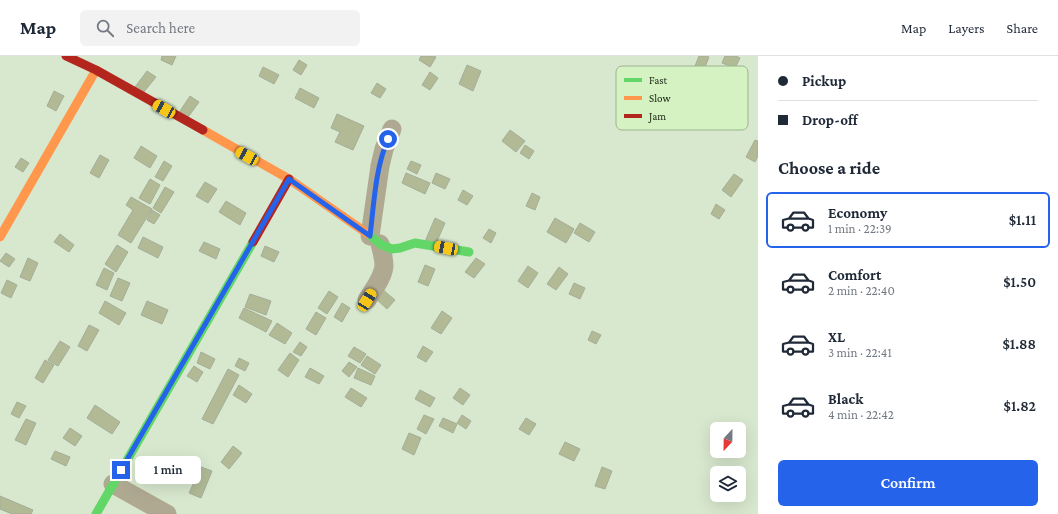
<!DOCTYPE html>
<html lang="en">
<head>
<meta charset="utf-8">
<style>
  :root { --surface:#fff; --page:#f2f2f3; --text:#1f2937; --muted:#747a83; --line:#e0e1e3; --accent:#2563eb }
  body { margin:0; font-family:"Crimson Pro",serif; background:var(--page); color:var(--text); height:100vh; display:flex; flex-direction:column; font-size:15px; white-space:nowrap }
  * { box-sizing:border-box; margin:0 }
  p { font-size:13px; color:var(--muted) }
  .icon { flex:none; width:22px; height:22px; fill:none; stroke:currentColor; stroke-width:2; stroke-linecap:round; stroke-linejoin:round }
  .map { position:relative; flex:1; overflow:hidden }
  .sheet { display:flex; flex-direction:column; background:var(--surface); width:300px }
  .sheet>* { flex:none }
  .top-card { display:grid; align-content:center; height:88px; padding:0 20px; background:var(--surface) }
  .needle { width:26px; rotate:202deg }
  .buttons { position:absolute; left:710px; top:366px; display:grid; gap:8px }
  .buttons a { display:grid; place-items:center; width:36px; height:36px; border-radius:6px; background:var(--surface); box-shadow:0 4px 16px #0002; font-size:20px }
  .end { position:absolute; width:18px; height:18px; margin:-9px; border:5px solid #2563eb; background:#fff; box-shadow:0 0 0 2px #fff }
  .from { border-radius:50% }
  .bubble { position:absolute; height:28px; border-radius:6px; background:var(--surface); box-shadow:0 4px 16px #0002; font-size:13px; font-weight:600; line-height:28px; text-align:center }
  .car { position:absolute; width:12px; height:24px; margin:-12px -6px; border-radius:5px; box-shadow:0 0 3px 1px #0007; background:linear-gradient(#f5c518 24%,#345 0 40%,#f5c518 0 76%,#345 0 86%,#f5c518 0) }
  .top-card b { display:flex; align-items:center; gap:14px; height:38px; font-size:15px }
  .top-card b+b { border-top:1px solid var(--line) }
  .top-card i { width:10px; height:10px; background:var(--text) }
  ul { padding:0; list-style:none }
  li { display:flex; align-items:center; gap:12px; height:56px; margin:0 8px 6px; padding:0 12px; border:2px solid transparent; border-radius:6px }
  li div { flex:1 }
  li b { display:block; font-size:15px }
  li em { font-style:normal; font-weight:600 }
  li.active { border-color:var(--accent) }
  li>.icon { width:36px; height:36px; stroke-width:1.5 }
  h2 { padding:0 20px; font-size:18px; line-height:48px }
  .cta { display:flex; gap:8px; margin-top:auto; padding:8px 20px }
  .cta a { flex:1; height:46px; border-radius:6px; background:var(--accent); color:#fff; font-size:16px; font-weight:600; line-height:46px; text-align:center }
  header { display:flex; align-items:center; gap:24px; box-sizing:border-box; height:56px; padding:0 20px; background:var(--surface); border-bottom:1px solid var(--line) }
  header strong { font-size:19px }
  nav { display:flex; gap:22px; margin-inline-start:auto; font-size:14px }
  .search { width:280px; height:36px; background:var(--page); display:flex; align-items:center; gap:10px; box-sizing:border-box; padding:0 14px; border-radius:6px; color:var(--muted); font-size:15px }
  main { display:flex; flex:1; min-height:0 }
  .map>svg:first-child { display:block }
  .building { fill:#b1ba95; stroke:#a5ad98 }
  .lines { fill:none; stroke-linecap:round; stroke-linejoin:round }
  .street { stroke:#b0a992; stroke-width:19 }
  .fast { stroke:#63d668; stroke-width:9 }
  .slow { stroke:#ff974d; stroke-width:9 }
  .jam { stroke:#b3261e; stroke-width:9 }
  .route { stroke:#2563eb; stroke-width:5 }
  .key { fill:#d5f2c3; stroke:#9db48e; stroke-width:1 }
  .key-label { font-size:11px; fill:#192312 }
</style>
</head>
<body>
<header>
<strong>Map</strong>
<div class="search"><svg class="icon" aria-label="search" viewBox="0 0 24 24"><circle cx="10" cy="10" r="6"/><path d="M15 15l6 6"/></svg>Search here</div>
<nav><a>Map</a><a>Layers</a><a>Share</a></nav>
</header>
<main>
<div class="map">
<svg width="758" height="458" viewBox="0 0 758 458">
  <rect width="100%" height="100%" fill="#d8e8ce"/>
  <g class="building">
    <path d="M162,0h14l-4,9 -11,-5z"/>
    <path d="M421,0h13l2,1 -6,10 -11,-7z"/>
    <path d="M699,0h7l3,1 -9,23 -9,-4z"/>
    <path d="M725,0h11l4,2 -5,10 -13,-5z"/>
    <path d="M299,4l8,5 -6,10 -8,-5z"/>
    <path d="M467,9l14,6 -8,20 -14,-7z"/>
    <path d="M263,11l16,8 -5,9 -15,-8z"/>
    <path d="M147,15l9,6 -13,16 -8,-6z"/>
    <path d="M430,16l8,6 -8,12 -8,-5z"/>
    <path d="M377,27l9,6 -6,9 -9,-5z"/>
    <path d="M300,32l19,10 -5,10 -19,-10z"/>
    <path d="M54,35l10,5 -8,15 -9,-5z"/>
    <path d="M190,40l9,6 -13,18 -8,-6z"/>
    <path d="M337,58l27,12 -11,24 -18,-8 5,-10 -9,-4z"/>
    <path d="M510,74l15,11 -9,11 -14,-11z"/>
    <path d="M755,84l3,1v15l-3,6 -9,-5z"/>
    <path d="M525,89l9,6 -5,8 -9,-6z"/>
    <path d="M141,90l16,10 -7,12 -16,-10z"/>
    <path d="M100,99l9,5 -10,18 -9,-5z"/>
    <path d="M21,102l8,5 -6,9 -8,-5z"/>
    <path d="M164,105l8,5 -9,15 -8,-4z"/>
    <path d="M411,105l10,4 -4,9 -10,-5z"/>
    <path d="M406,117l24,10 -5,11 -23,-11z"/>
    <path d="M436,117l14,6 -5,10 -13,-6z"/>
    <path d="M734,118l9,6 -12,17 -9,-7z"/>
    <path d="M150,123l10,6 -10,19 -11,-6z"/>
    <path d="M205,126l12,7 -9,14 -12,-7z"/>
    <path d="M165,131l9,5 -13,21 -8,-5z"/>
    <path d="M463,134l10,6 -6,9 -9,-5z"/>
    <path d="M532,137l8,4 -5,13 -9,-4z"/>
    <path d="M131,141l21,12 -21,34 -13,-8 15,-25 -7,-5z"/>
    <path d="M226,145l20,12 -6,12 -21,-13z"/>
    <path d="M716,148l9,6 -6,9 -8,-5z"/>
    <path d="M152,154l8,5 -6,9 -7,-4z"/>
    <path d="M435,162l10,5 -11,25 -10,-4z"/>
    <path d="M555,162l19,11 -8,14 -19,-11z"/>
    <path d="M580,167l15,9 -6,10 -15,-9z"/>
    <path d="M489,173l7,4 -5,10 -8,-5z"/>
    <path d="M60,178l14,11 -5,7 -15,-10z"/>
    <path d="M143,181l20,10 -5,11 -20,-10z"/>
    <path d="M204,186l16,7 -4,10 -17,-8z"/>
    <path d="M117,189l11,7 -12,20 -11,-8z"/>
    <path d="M265,190l14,6 -5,10 -13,-6z"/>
    <path d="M6,197l9,6 -6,8 -9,-6z"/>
    <path d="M28,202l10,5 -8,18 -10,-4z"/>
    <path d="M476,202l9,6 -11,14 -9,-6z"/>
    <path d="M425,209l10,4 -7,17 -10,-4z"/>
    <path d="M528,210l10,7 -10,15 -10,-7z"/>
    <path d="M559,211l9,7 -12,16 -9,-6z"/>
    <path d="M104,212l10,5 -7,17 -11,-5z"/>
    <path d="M118,222l12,5 -8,18 -12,-5z"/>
    <path d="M7,224l10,5 -6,13 -10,-5z"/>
    <path d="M574,227l11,5 -5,11 -11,-5z"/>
    <path d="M382,233l13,11 -8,9 -13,-12z"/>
    <path d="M329,235l9,6 -11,17 -9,-6z"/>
    <path d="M250,238l21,7 -5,14 -21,-8z"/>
    <path d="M105,245l21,12 -7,12 -20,-12z"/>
    <path d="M147,245l21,9 -6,14 -21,-9z"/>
    <path d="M342,247l8,5 -8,14 -8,-5z"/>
    <path d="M244,252l28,13 -6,11 -27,-14z"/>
    <path d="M442,255l10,7 -11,16 -10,-6z"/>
    <path d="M316,256l10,6 -10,17 -10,-6z"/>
    <path d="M277,267l15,10 -7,11 -16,-9z"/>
    <path d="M89,269l10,5 -12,21 -9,-5z"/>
    <path d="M592,275l9,4 -5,9 -8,-4z"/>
    <path d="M60,285l10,6 -12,19 -10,-6z"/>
    <path d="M300,286l7,5 -6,9 -8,-4z"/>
    <path d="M423,290l10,6 -7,10 -9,-5z"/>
    <path d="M354,291l12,7 -6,9 -12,-7z"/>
    <path d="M201,296l14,7 -5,10 -13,-6z"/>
    <path d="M290,297l9,7 -11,17 -10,-7z"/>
    <path d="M367,300l14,9 -6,9 -14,-9z"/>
    <path d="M239,302l10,5 -4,8 -10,-5z"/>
    <path d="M45,304l9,5 -11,18 -8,-5z"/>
    <path d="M349,306l8,5 -8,10 -7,-6z"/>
    <path d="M194,310l9,6 -6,10 -10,-6z"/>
    <path d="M310,312l14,8 -5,8 -14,-7z"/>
    <path d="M358,312l17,8 -4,9 -17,-7z"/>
    <path d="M228,313l11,6 -26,49 -11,-5z"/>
    <path d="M239,329l13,9 -6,9 -13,-8z"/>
    <path d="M351,332l16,10 -6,9 -16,-10z"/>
    <path d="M460,332l10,7 -7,10 -10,-7z"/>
    <path d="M420,334l15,8 -5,9 -15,-8z"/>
    <path d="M17,346l9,4 -7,12 -8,-4z"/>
    <path d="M95,349l25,17 -8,12 -25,-16z"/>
    <path d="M424,359l10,4 -8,15 -9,-5z"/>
    <path d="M462,359l9,6 -5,8 -9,-6z"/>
    <path d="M443,362l14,6 -4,9 -14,-7z"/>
    <path d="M526,362l10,6 -7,11 -10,-6z"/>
    <path d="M26,363l10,4 -10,22 -11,-5z"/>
    <path d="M70,372l12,8 -7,10 -12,-8z"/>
    <path d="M409,377l12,5 -7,17 -12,-6z"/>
    <path d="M565,386l15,7 -6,12 -15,-7z"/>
    <path d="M233,390l9,7 -13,16 -8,-7z"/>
    <path d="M55,395l15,6 -4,9 -15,-7z"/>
    <path d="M201,411l11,4 -11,27 -12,-5z"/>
    <path d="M602,411l10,4 -7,18 -10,-3z"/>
    <path d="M0,440l33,14 -2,4h-19l-12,-5z"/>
  </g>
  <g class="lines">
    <g class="street">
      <path d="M370,180l10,-70 4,-17 8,-20"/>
      <path d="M367,244c6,-10 16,-22 17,-34 0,-7 -2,-15 -4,-22"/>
      <path d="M113,428l54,30"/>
    </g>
    <g class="fast">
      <path d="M368,178l14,11 10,4 8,-1 15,-5 54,9"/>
      <path d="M96,458l157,-272"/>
    </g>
    <g class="slow">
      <path d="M203,74l86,49 79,55"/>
      <path d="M0,181l96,-167"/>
    </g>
    <g class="jam">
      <path d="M66,0l30,14 107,60"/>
      <path d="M253,186l36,-63"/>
    </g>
  </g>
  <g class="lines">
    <path class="route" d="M121,414l168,-291 81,57c4,-32 5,-67 18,-97"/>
  </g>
  <rect x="616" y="10" width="132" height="64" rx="6" class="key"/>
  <rect x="624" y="22" width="18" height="4" fill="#63d668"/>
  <rect x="624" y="40" width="18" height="4" fill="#ff974d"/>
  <rect x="624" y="58" width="18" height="4" fill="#b3261e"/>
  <g class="key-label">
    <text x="649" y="28">Fast</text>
    <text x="649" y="46">Slow</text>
    <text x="649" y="64">Jam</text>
  </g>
</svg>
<div class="buttons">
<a><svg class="needle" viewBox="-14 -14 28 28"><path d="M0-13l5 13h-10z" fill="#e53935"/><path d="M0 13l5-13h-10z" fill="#747a83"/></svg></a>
<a><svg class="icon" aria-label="layers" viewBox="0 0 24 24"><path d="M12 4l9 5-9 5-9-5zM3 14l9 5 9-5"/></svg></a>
</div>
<i class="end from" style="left:388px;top:83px"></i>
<i class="end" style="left:121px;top:414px"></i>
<div class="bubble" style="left:135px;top:400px;width:66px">1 min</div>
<i class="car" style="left:164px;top:53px;rotate:299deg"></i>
<i class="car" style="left:247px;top:100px;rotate:299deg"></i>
<i class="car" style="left:446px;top:192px;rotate:281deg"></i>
<i class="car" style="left:367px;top:244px;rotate:32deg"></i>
</div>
<section class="sheet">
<div class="top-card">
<b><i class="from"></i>Pickup</b>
<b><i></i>Drop-off</b>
</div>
<h2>Choose a ride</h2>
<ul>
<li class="active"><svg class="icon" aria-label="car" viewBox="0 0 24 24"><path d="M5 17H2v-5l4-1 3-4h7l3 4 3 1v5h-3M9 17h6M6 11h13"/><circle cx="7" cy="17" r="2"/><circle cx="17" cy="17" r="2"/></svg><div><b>Economy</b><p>1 min · 22:39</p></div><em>$1.11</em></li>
<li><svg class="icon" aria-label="car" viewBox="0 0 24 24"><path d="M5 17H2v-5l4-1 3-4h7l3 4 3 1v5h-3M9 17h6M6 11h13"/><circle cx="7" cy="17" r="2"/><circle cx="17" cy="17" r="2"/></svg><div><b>Comfort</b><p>2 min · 22:40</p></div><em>$1.50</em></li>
<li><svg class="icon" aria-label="car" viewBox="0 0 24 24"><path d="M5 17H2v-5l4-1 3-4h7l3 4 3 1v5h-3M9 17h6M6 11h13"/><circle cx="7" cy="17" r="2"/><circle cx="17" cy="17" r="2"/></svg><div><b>XL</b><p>3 min · 22:41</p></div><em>$1.88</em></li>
<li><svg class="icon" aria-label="car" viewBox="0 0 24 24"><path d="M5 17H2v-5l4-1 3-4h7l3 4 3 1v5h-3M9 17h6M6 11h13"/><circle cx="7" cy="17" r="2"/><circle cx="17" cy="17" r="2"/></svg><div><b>Black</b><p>4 min · 22:42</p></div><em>$1.82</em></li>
</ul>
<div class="cta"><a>Confirm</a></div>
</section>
</main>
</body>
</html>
